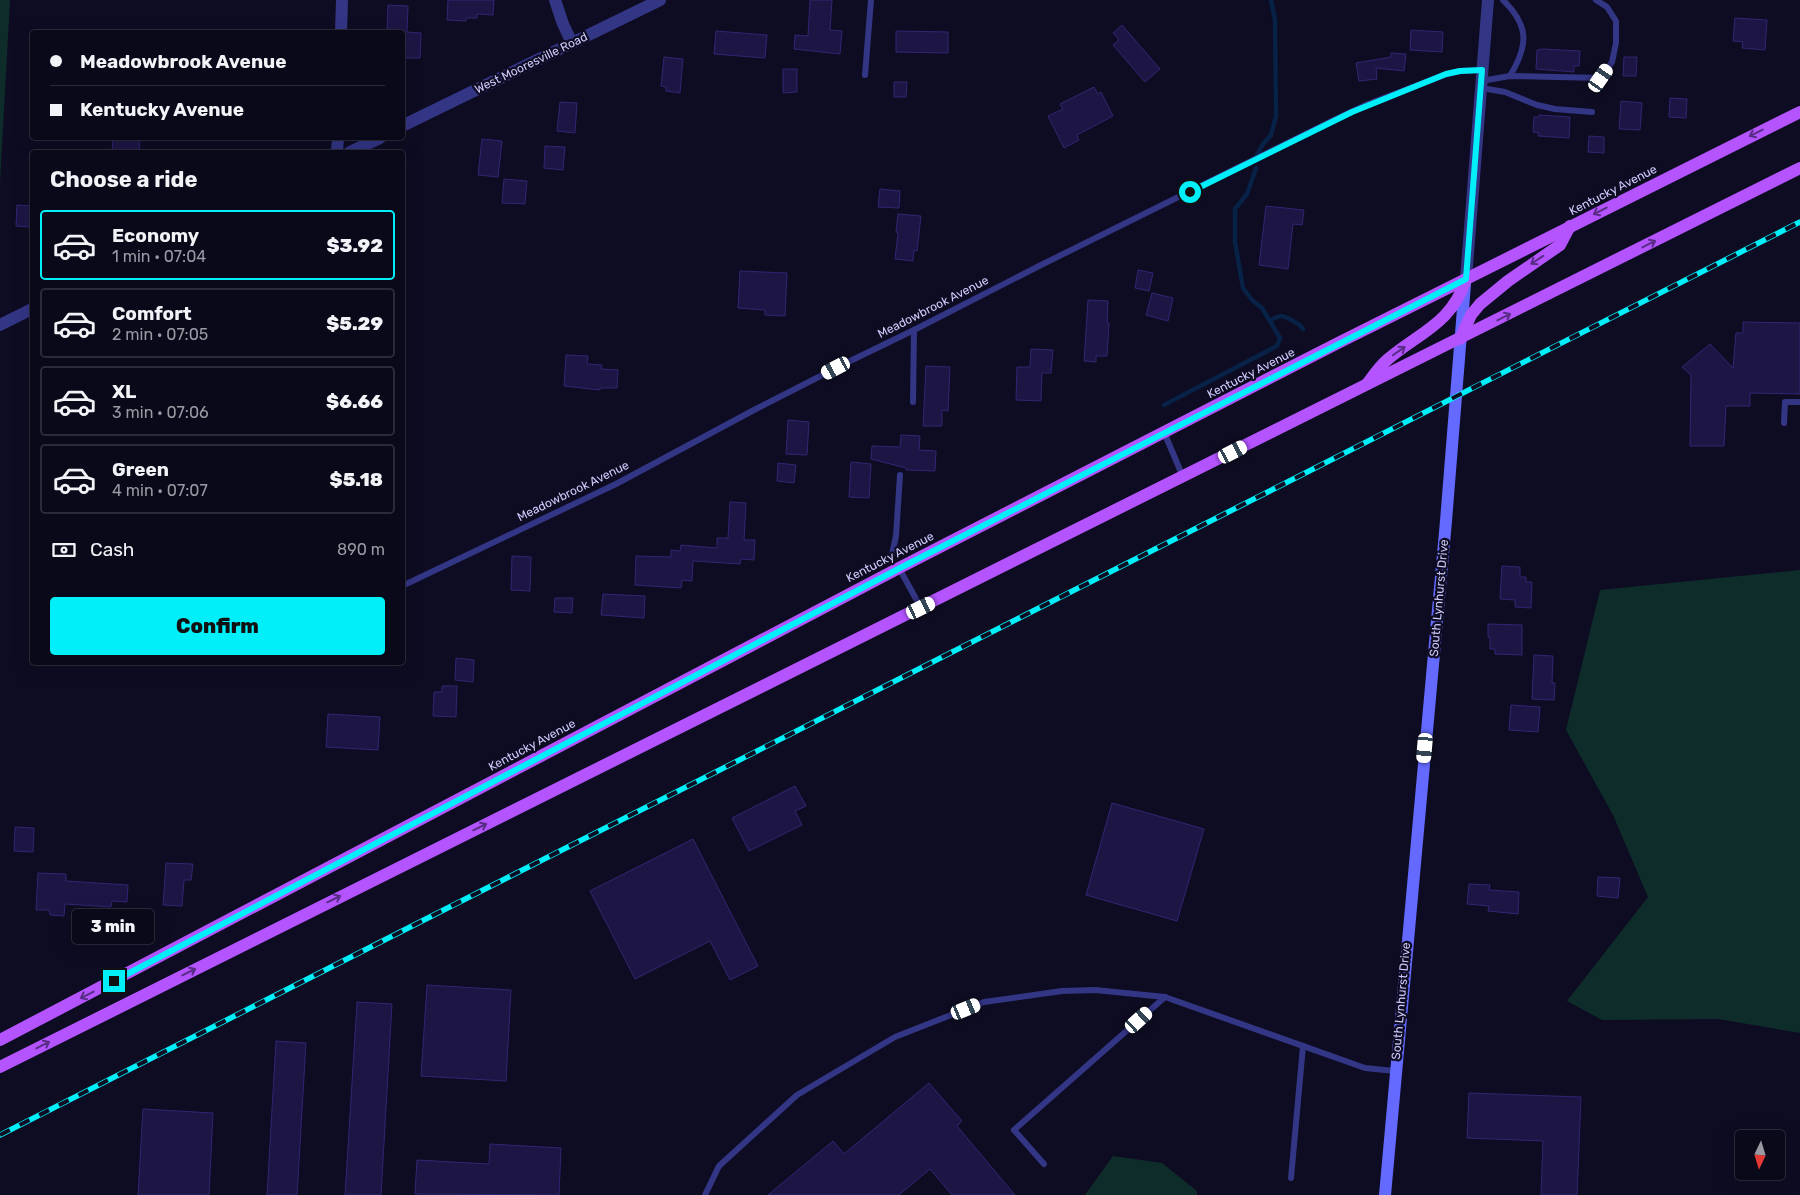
<!DOCTYPE html>
<html lang="en">
<head>
<meta charset="utf-8">
<style>
  :root { --surface:#0a091a; --page:#131223; --text:#f1f3f6; --muted:#999aa2; --line:#2a2a39; --accent:#00eff8 }
  body { margin:0; font-family:Rubik,sans-serif; background:var(--page); color:var(--text); height:100vh; display:flex; flex-direction:column; font-size:19px; white-space:nowrap }
  * { box-sizing:border-box; margin:0 }
  p { font-size:16px; color:var(--muted) }
  .icon { flex:none; width:28px; height:28px; fill:none; stroke:currentColor; stroke-width:2; stroke-linecap:round; stroke-linejoin:round }
  .map { position:relative; flex:1; overflow:hidden }
  .side { position:absolute; left:30px; top:150px; width:375px; height:515px; display:flex; flex-direction:column; background:var(--surface); border-radius:5px; box-shadow:0 5px 20px #0002,0 0 0 1px var(--line) }
  .side>* { flex:none }
  .guide { position:absolute; left:30px; top:30px; width:375px; height:110px; border-radius:5px; box-shadow:0 5px 20px #0002,0 0 0 1px var(--line); display:grid; align-content:center; height:110px; padding:0 20px; background:var(--surface) }
  .needle { width:32px; rotate:184deg }
  .fabs { position:absolute; left:1735px; top:1130px; display:grid; gap:10px }
  .fabs a { display:grid; place-items:center; width:50px; height:50px; border-radius:5px; background:var(--surface); box-shadow:0 5px 20px #0002,0 0 0 1px var(--line); font-size:25px }
  .end { position:absolute; width:22px; height:22px; margin:-11px; border:6px solid #00eff8; background:#111; box-shadow:0 0 0 2px #111 }
  .from { border-radius:50% }
  .bubble { position:absolute; height:35px; border-radius:5px; background:var(--surface); box-shadow:0 5px 20px #0002,0 0 0 1px var(--line); font-size:16px; font-weight:800; line-height:35px; text-align:center }
  .car { position:absolute; width:15px; height:30px; margin:-15px -8px; border-radius:6px; box-shadow:0 0 4px 1px #0007; background:linear-gradient(#fff 24%,#345 0 40%,#fff 0 76%,#345 0 86%,#fff 0) }
  .guide b { display:flex; align-items:center; gap:18px; height:48px; font-size:19px }
  .guide b+b { border-top:1px solid var(--line) }
  .guide i { width:12px; height:12px; background:var(--text) }
  ul { padding:0; list-style:none }
  li { display:flex; align-items:center; gap:15px; height:70px; margin:0 10px 8px; padding:0 10px; border:2px solid var(--line); border-radius:5px }
  li div { flex:1 }
  li b { display:block; font-size:19px }
  li em { font-style:normal; font-weight:800 }
  li.current { border-color:var(--accent) }
  li>.icon { width:45px; height:45px; stroke-width:1.5 }
  h2 { padding:0 20px; font-size:22px; line-height:60px }
  .pay { display:flex; align-items:center; gap:12px; height:55px; padding:0 20px; font-size:19px }
  .pay p { margin-inline-start:auto }
  .cta { display:flex; gap:10px; margin-top:auto; padding:10px 20px }
  .cta a { flex:1; height:58px; border-radius:5px; background:var(--accent); color:#111; font-size:20px; font-weight:800; line-height:58px; text-align:center }
  .map>svg:first-child { display:block }
  .green { fill:#0e2d2a }
  .lines { fill:none; stroke-linecap:round; stroke-linejoin:round }
  .stream { stroke:#072246; stroke-width:4.5 }
  .building { fill:#1d1645; stroke:#302673 }
  .service { stroke:#333585; stroke-width:6 }
  .minor { stroke:#333585; stroke-width:12 }
  .tertiary { stroke:#333585; stroke-width:12 }
  .secondary { stroke:#646aff; stroke-width:12 }
  .primary { stroke:#b454ff; stroke-width:12 }
  .rail-casing { stroke:#00eff8; stroke-width:5.5 }
  .rail { stroke:#0e0c22; stroke-width:4; stroke-dasharray:11; stroke-linecap:butt }
  .oneway { stroke:#592c85 }
  .route { stroke:#00eff8; stroke-width:6 }
  .labels { text-anchor:middle; stroke-width:4.5; stroke-linejoin:round; paint-order:stroke }
  .street-label { font-size:12px; fill:#d0cdff; stroke:#0e0c22 }
</style>
</head>
<body>
<div class="map">
<svg width="1800" height="1195" viewBox="0 0 1800 1195">
  <rect width="100%" height="100%" fill="#0e0c22"/>
  <g class="green">
    <path d="M0,0h10l-10,183z"/>
    <path d="M1800,570v463l-82,-14 -116,1 -35,-19 81,-104 -35,-82 -47,-85 34,-140z"/>
    <path d="M1113,1156l49,7 35,28v4h-112z"/>
  </g>
  <g class="lines">
    <g class="stream">
      <path d="M1257,155l6,-11 8,-9 5,-19 -1,-96 -4,-20"/>
      <path d="M1270,320c13,-6 12,-5 23,1 5,3 7,3 10,8"/>
      <path d="M1164,405l113,-59 3,-8 -18,-30 -10,-8 -9,-12 -8,-46v-33l12,-15 9,-26"/>
    </g>
  </g>
  <g class="building">
    <path d="M448,0h46l-1,15 -16,-1v4h-11v3l-19,-1z"/>
    <path d="M810,0h22l-2,30 12,1 -2,23 -46,-5 1,-14 13,1z"/>
    <path d="M388,5l20,1 -1,26 14,1 -1,25h-18v-26h-15z"/>
    <path d="M1735,18l32,2 -2,30 -23,-2 1,-6 -10,-1z"/>
    <path d="M1122,25l38,44 -15,13 -32,-37 6,-5 -6,-7z"/>
    <path d="M1411,30l32,2 -1,20 -32,-2z"/>
    <path d="M716,31l51,4 -2,23 -51,-4z"/>
    <path d="M896,31l52,1v21l-52,-1z"/>
    <path d="M1543,49l37,2 -1,15h-5v6l-38,-3 1,-19z"/>
    <path d="M1391,53l15,1 -2,17 -28,-3 1,11 -18,2 -3,-18 35,-6z"/>
    <path d="M664,57l19,2 -3,34 -14,-2v-4l-5,-1z"/>
    <path d="M1624,57h13l-1,19h-13z"/>
    <path d="M783,69h14v23l-14,1z"/>
    <path d="M894,82h13l-1,15h-12z"/>
    <path d="M1094,87l4,7 3,-2 12,24 -36,19 2,5 -15,8 -16,-32 15,-7 -3,-5z"/>
    <path d="M1670,98l17,1 -1,19 -17,-1z"/>
    <path d="M1621,101l21,2 -2,27 -21,-1z"/>
    <path d="M560,102l17,1 -2,30 -18,-2z"/>
    <path d="M1539,115l31,2 -1,21 -31,-2 1,-3 -6,-1 1,-15h5z"/>
    <path d="M1589,136l15,1v16l-16,-1z"/>
    <path d="M113,138h27l-1,14h-27z"/>
    <path d="M482,139l20,2 -4,36 -20,-2z"/>
    <path d="M545,146l20,1 -2,23 -19,-2z"/>
    <path d="M504,179l23,2 -2,23 -23,-1z"/>
    <path d="M880,189l20,2 -1,17 -21,-1z"/>
    <path d="M17,205l15,1v20l-2,-1 -1,2 -13,-1z"/>
    <path d="M1266,206l38,4 -2,15 -9,-1 -5,45 -29,-4z"/>
    <path d="M898,214l23,2 -4,35 -3,-1 -1,11 -18,-2 3,-26 -2,-1z"/>
    <path d="M1138,270l15,3 -4,18 -14,-3z"/>
    <path d="M740,271l47,2 -2,43 -20,-1v-5l-27,-2z"/>
    <path d="M1152,293l21,5 -5,23 -22,-6z"/>
    <path d="M1088,300l20,1 -1,22h2l-2,33h-11v6l-12,-1z"/>
    <path d="M1743,322l57,1v71l-50,-1v13h-24l-2,40h-34l1,-71 -9,-8 28,-23 23,24 3,-35h7z"/>
    <path d="M1031,349l22,1 -2,23h-9l-1,28 -25,-1 1,-33h13z"/>
    <path d="M566,355l22,1 -1,8 15,1 -1,4 17,1 -1,18h-17v2l-36,-4z"/>
    <path d="M926,366l24,1 -2,44 -6,-1v16h-19z"/>
    <path d="M788,420l21,2 -2,33 -21,-1z"/>
    <path d="M901,435l19,1 -1,14 17,1 -1,20 -29,-1v-2l-35,-9 1,-13 28,1z"/>
    <path d="M851,462l20,2 -2,34 -20,-1z"/>
    <path d="M778,463l18,2 -2,18 -17,-2z"/>
    <path d="M730,502l16,1 -2,37h11l-1,20 -13,-1 -1,5 -47,-3 -1,20 -10,-1 -1,8 -46,-3 1,-29 35,1v-7l9,1 1,-6 36,3v-10h11z"/>
    <path d="M512,556l19,1 -1,34 -19,-1z"/>
    <path d="M1502,566l18,1v10h6v5h6l-1,26 -16,-1v-7l-15,-1z"/>
    <path d="M603,594l42,2 -1,22 -43,-3z"/>
    <path d="M555,598h18l-1,15 -18,-1z"/>
    <path d="M1488,624l34,1v30l-27,-1v-5h-5v-12h-2z"/>
    <path d="M1534,655l19,1 -1,27h3l-1,17 -22,-1z"/>
    <path d="M456,658l18,2 -1,22 -18,-2z"/>
    <path d="M442,686h15l-1,31 -23,-1 1,-24h8z"/>
    <path d="M1511,705l29,2 -2,25 -29,-2z"/>
    <path d="M328,714l52,3 -2,33 -52,-3z"/>
    <path d="M795,786l11,20 -11,5 7,14 -53,26 -17,-33z"/>
    <path d="M1112,803l92,26 -27,92 -91,-26z"/>
    <path d="M15,827l19,1 -1,24 -19,-1z"/>
    <path d="M693,839l65,127 -28,14 -20,-39 -75,38 -45,-88z"/>
    <path d="M166,863l27,1 -2,16h-7l-2,26 -19,-1z"/>
    <path d="M38,873l28,1v7l62,4 -1,17 -15,-1 -1,6 -46,-3 -1,12 -14,-1 -1,-5h-13z"/>
    <path d="M1598,877l22,1 -2,20 -21,-2z"/>
    <path d="M1469,884l21,1 -1,5 30,2 -1,22 -30,-3 1,-5 -22,-2z"/>
    <path d="M427,985l84,5 -5,91 -85,-5z"/>
    <path d="M357,1002l35,2 -11,191h-36z"/>
    <path d="M276,1041l30,2 -9,152h-30z"/>
    <path d="M929,1083l33,38 -5,5 58,69h-63l-22,-26 -31,26h-131l65,-54 11,13z"/>
    <path d="M1469,1093l112,4 -4,98h-36l2,-54 -76,-3z"/>
    <path d="M143,1109l70,4 -4,82h-71z"/>
    <path d="M490,1144l71,4 -2,47 -144,-1 2,-34 72,4z"/>
  </g>
  <g class="lines">
    <g class="service">
      <path d="M1503,0c27,26 25,46 7,76"/>
      <path d="M865,75l6,-75"/>
      <path d="M1481,81l29,-5 91,2 11,-16 4,-19v-22l-9,-14 -11,-7"/>
      <path d="M1481,88l24,4 32,13 18,4 37,3"/>
      <path d="M913,402l1,-72"/>
      <path d="M1784,423l1,-21h15"/>
      <path d="M1164,432l19,45"/>
      <path d="M892,554l4,-18 4,-61"/>
      <path d="M899,568l22,40"/>
      <path d="M402,586l214,-102 138,-74 92,-47 68,-33 125,-64 291,-144 38,-18 79,-30 13,-3 22,-1"/>
      <path d="M1044,1164l-30,-34 151,-133 200,71 30,3"/>
      <path d="M1291,1178l12,-132"/>
      <path d="M705,1195l14,-29 78,-71 98,-58 89,-35 78,-11 33,-1 70,7"/>
    </g>
    <g class="minor">
      <path d="M555,0l8,24 9,19"/>
      <path d="M341,32l1,-32"/>
      <path d="M337,152l1,-14"/>
      <path d="M1466,279l22,-279"/>
    </g>
    <g class="tertiary">
      <path d="M402,126l258,-126"/>
      <path d="M350,152l30,-14"/>
      <path d="M0,325l32,-16"/>
    </g>
    <path class="secondary" d="M1385,1195l61,-674 19,-237"/>
    <g class="primary">
      <path d="M1460,339l11,-24 9,-11 28,-23 52,-36 10,-19"/>
      <path d="M1367,384c6,-8 12,-17 20,-24 31,-27 65,-36 79,-81"/>
      <path d="M0,1040l899,-472 439,-225 462,-231"/>
      <path d="M0,1067l1800,-899"/>
    </g>
    <g class="rail-casing">
      <path id="rail" d="M0,1135l1800,-913"/>
    </g>
    <use href="#rail" class="rail"/>
  </g>
  <defs><path id="oneway-shaft" d="M-6 0H5M1.5-3L5.5 0L1.5 3" fill="none" stroke-width="1.6" stroke-linecap="round" stroke-linejoin="round" transform="scale(1.25)"/></defs>
  <g class="oneway">
    <use href="#oneway-shaft" transform="translate(1756 133) rotate(153)"/>
    <use href="#oneway-shaft" transform="translate(1600 211) rotate(153)"/>
    <use href="#oneway-shaft" transform="translate(1649 244) rotate(-27)"/>
    <use href="#oneway-shaft" transform="translate(1537 260) rotate(146)"/>
    <use href="#oneway-shaft" transform="translate(1504 317) rotate(-27)"/>
    <use href="#oneway-shaft" transform="translate(1399 351) rotate(-35)"/>
    <use href="#oneway-shaft" transform="translate(480 827) rotate(-26)"/>
    <use href="#oneway-shaft" transform="translate(334 899) rotate(-26)"/>
    <use href="#oneway-shaft" transform="translate(189 972) rotate(-26)"/>
    <use href="#oneway-shaft" transform="translate(87 995) rotate(153)"/>
    <use href="#oneway-shaft" transform="translate(43 1045) rotate(-27)"/>
  </g>
  <g class="lines">
    <path class="route" d="M114,981l786,-413 566,-289 16,-209 -22,1 -14,3 -94,38 -162,80"/>
  </g>
  <g class="labels">
    <g class="street-label">
      <text transform="translate(531 63) rotate(-26)" y="4">West Mooresville Road</text>
      <text transform="translate(1613 190) rotate(-27)" y="4">Kentucky Avenue</text>
      <text transform="translate(933 307) rotate(-27)" y="4">Meadowbrook Avenue</text>
      <text transform="translate(1251 373) rotate(-27)" y="4">Kentucky Avenue</text>
      <text transform="translate(573 491) rotate(-26)" y="4">Meadowbrook Avenue</text>
      <text transform="translate(890 557) rotate(-27)" y="4">Kentucky Avenue</text>
      <text transform="translate(1439 598) rotate(-85)" y="4">South Lynhurst Drive</text>
      <text transform="translate(532 745) rotate(-28)" y="4">Kentucky Avenue</text>
      <text transform="translate(1401 1001) rotate(-85)" y="4">South Lynhurst Drive</text>
    </g>
  </g>
</svg>
<div class="fabs">
<a><svg class="needle" viewBox="-14 -14 28 28"><path d="M0-13l5 13h-10z" fill="#e53935"/><path d="M0 13l5-13h-10z" fill="#999aa2"/></svg></a>
</div>
<i class="end from" style="left:1190px;top:192px"></i>
<i class="end" style="left:114px;top:981px"></i>
<div class="bubble" style="left:72px;top:909px;width:82px">3 min</div>
<i class="car" style="left:1601px;top:78px;rotate:35deg"></i>
<i class="car" style="left:836px;top:368px;rotate:242deg"></i>
<i class="car" style="left:1233px;top:452px;rotate:63deg"></i>
<i class="car" style="left:921px;top:608px;rotate:64deg"></i>
<i class="car" style="left:1425px;top:748px;rotate:185deg"></i>
<i class="car" style="left:966px;top:1009px;rotate:68deg"></i>
<i class="car" style="left:1139px;top:1020px;rotate:48deg"></i>
<div class="guide">
<b><i class="from"></i>Meadowbrook Avenue</b>
<b><i></i>Kentucky Avenue</b>
</div>
<section class="side">
<h2>Choose a ride</h2>
<ul>
<li class="current"><svg class="icon" aria-label="car" viewBox="0 0 24 24"><path d="M5 17H2v-5l4-1 3-4h7l3 4 3 1v5h-3M9 17h6M6 11h13"/><circle cx="7" cy="17" r="2"/><circle cx="17" cy="17" r="2"/></svg><div><b>Economy</b><p>1 min · 07:04</p></div><em>$3.92</em></li>
<li><svg class="icon" aria-label="car" viewBox="0 0 24 24"><path d="M5 17H2v-5l4-1 3-4h7l3 4 3 1v5h-3M9 17h6M6 11h13"/><circle cx="7" cy="17" r="2"/><circle cx="17" cy="17" r="2"/></svg><div><b>Comfort</b><p>2 min · 07:05</p></div><em>$5.29</em></li>
<li><svg class="icon" aria-label="car" viewBox="0 0 24 24"><path d="M5 17H2v-5l4-1 3-4h7l3 4 3 1v5h-3M9 17h6M6 11h13"/><circle cx="7" cy="17" r="2"/><circle cx="17" cy="17" r="2"/></svg><div><b>XL</b><p>3 min · 07:06</p></div><em>$6.66</em></li>
<li><svg class="icon" aria-label="car" viewBox="0 0 24 24"><path d="M5 17H2v-5l4-1 3-4h7l3 4 3 1v5h-3M9 17h6M6 11h13"/><circle cx="7" cy="17" r="2"/><circle cx="17" cy="17" r="2"/></svg><div><b>Green</b><p>4 min · 07:07</p></div><em>$5.18</em></li>
</ul>
<div class="pay"><svg class="icon" aria-label="cash" viewBox="0 0 24 24"><path d="M3 7h18v10H3z"/><circle cx="12" cy="12" r="2"/></svg>Cash<p>890 m</p></div>
<div class="cta"><a>Confirm</a></div>
</section>
</div>
</body>
</html>
